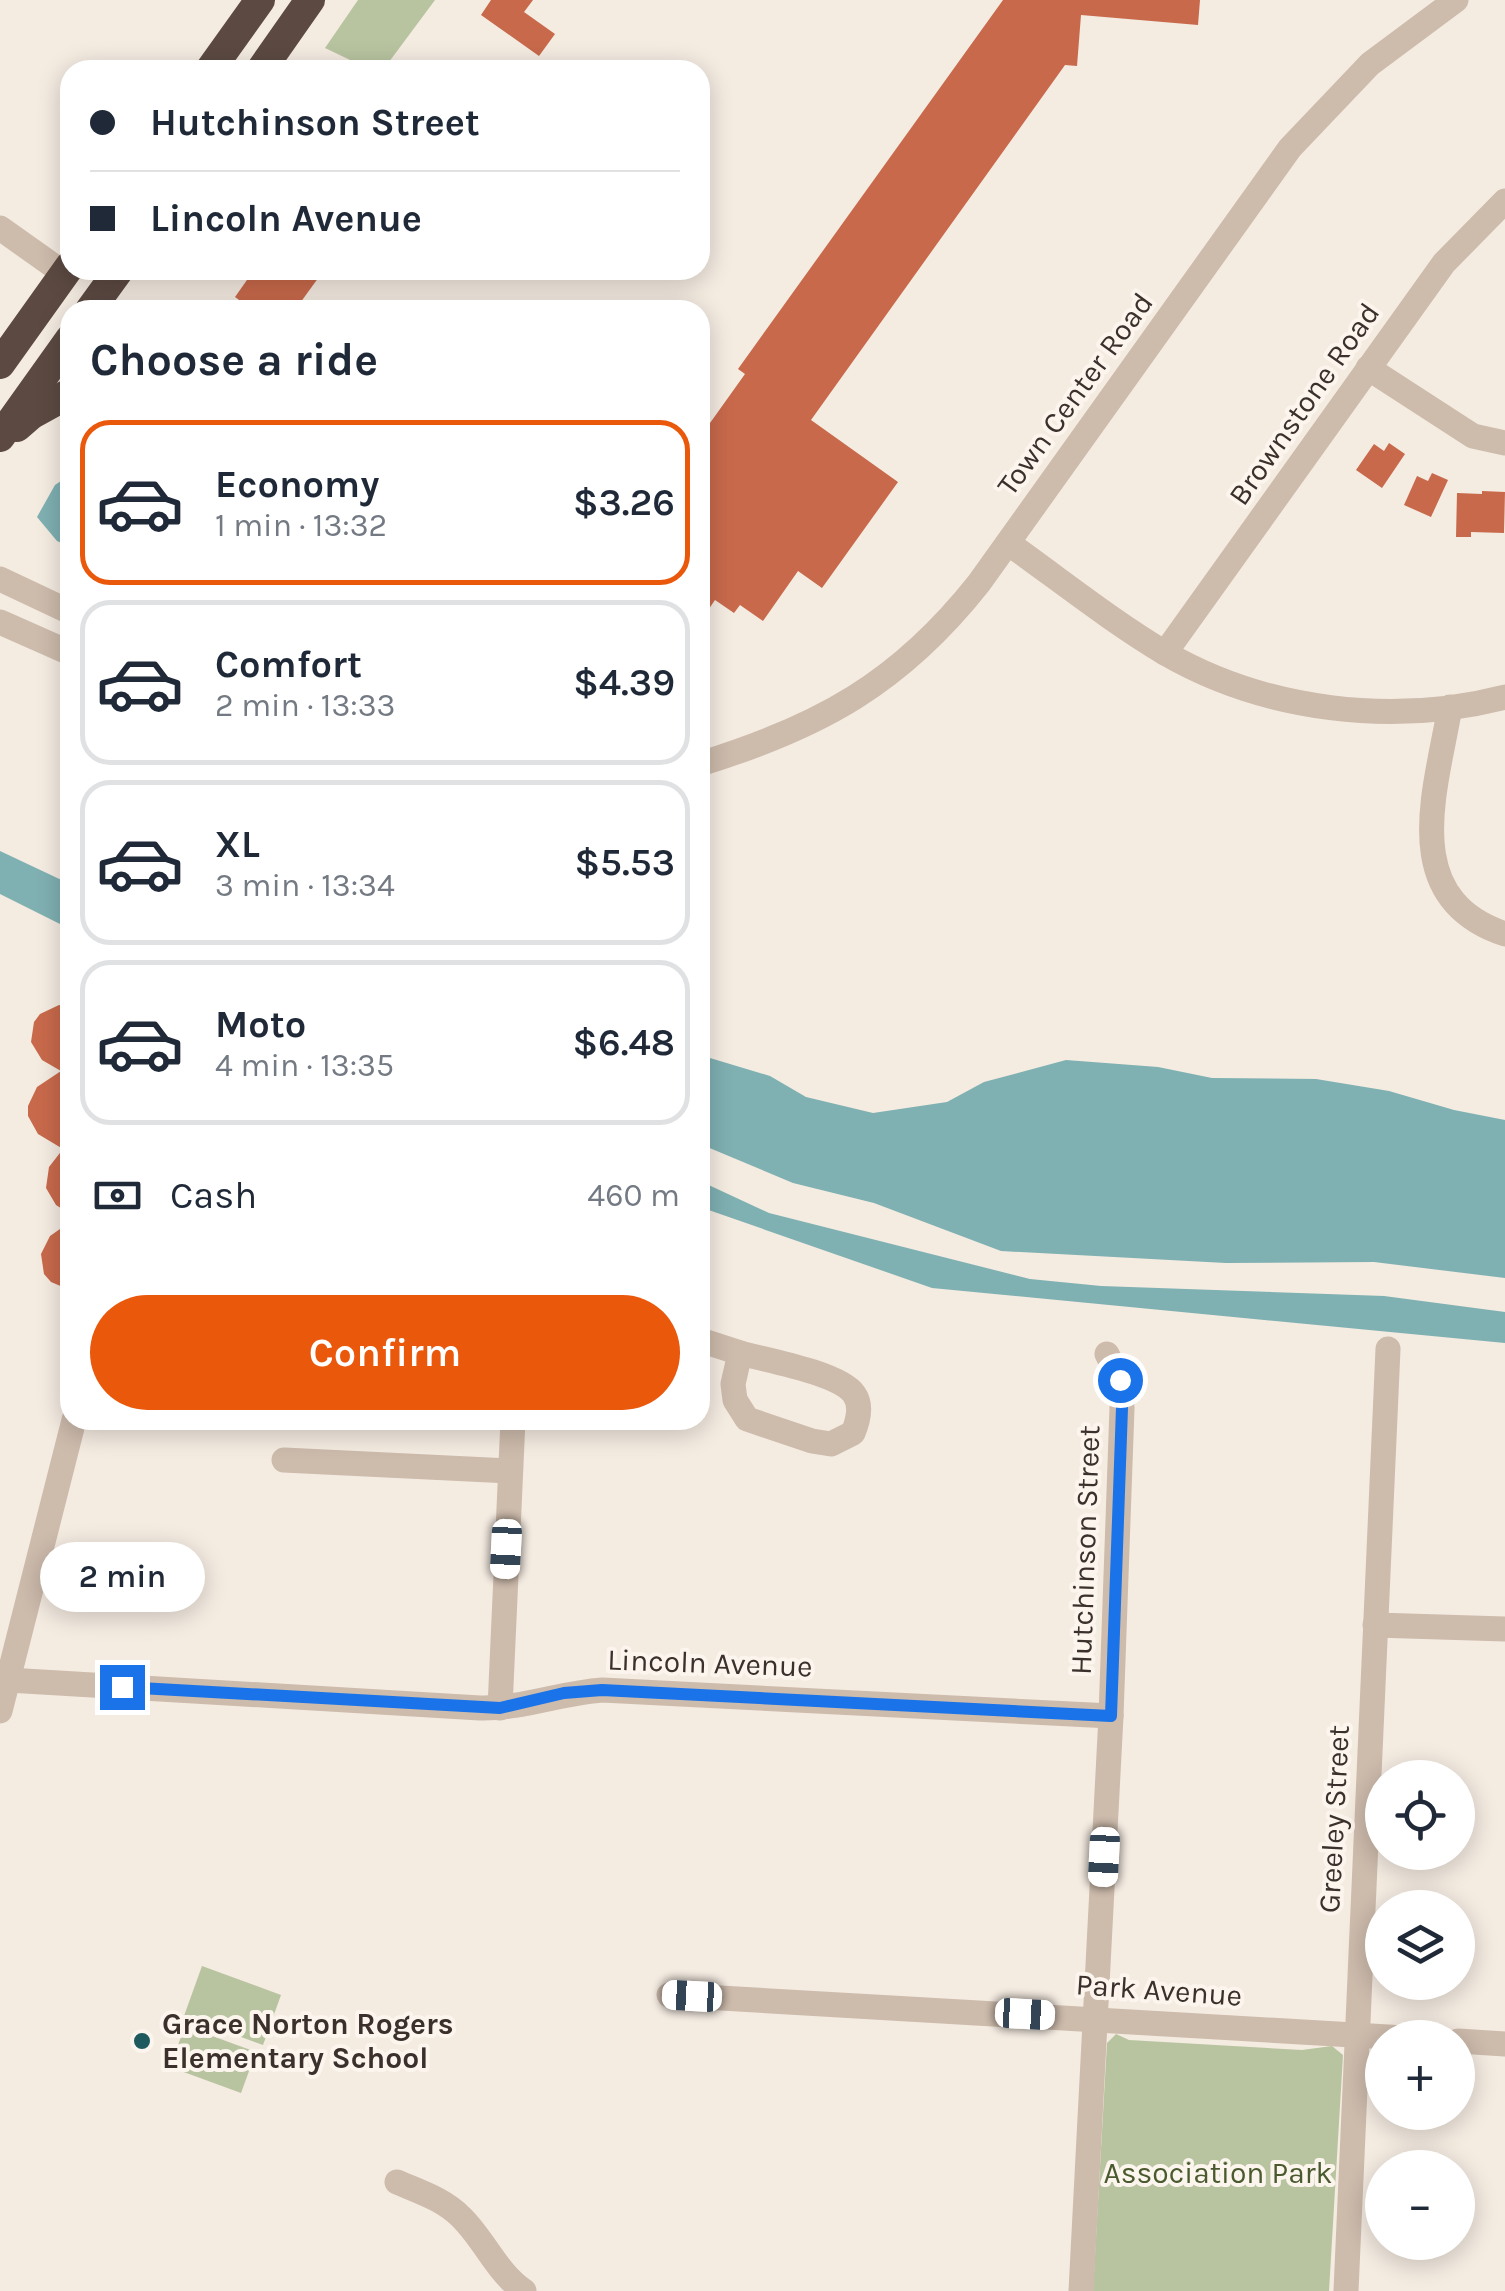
<!DOCTYPE html>
<html lang="en">
<head>
<meta charset="utf-8">
<style>
  :root { --surface:#fff; --page:#f6f6f7; --text:#1f2937; --muted:#747a83; --line:#e0e1e3; --accent:#ea580c }
  body { margin:0; font-family:Karla,sans-serif; background:var(--page); color:var(--text); height:100vh; display:flex; flex-direction:column; font-size:38px; white-space:nowrap }
  * { box-sizing:border-box; margin:0 }
  p { font-size:32px; color:var(--muted) }
  .icon { flex:none; width:55px; height:55px; fill:none; stroke:currentColor; stroke-width:2; stroke-linecap:round; stroke-linejoin:round }
  .map { position:relative; flex:1; overflow:hidden }
  .side { position:absolute; left:60px; top:300px; width:650px; height:1130px; display:flex; flex-direction:column; background:var(--surface); border-radius:30px; box-shadow:0 5px 25px #0003 }
  .side>* { flex:none }
  .guide { position:absolute; left:60px; top:60px; width:650px; height:220px; border-radius:30px; box-shadow:0 5px 25px #0003; display:grid; align-content:center; height:220px; padding:0 30px; background:var(--surface) }
  .controls { position:absolute; left:1365px; top:1760px; display:grid; gap:20px }
  .controls a { display:grid; place-items:center; width:110px; height:110px; border-radius:50%; background:var(--surface); box-shadow:0 5px 25px #0003; font-size:50px }
  .end { position:absolute; width:45px; height:45px; margin:-22px; border:12px solid #1a73e8; background:#fff; box-shadow:0 0 0 5px #fff }
  .from { border-radius:50% }
  .bubble { position:absolute; height:70px; border-radius:35px; background:var(--surface); box-shadow:0 5px 25px #0003; font-size:32px; font-weight:600; line-height:70px; text-align:center }
  .car { position:absolute; width:30px; height:60px; margin:-30px -15px; border-radius:12px; box-shadow:0 0 8px 2px #0007; background:linear-gradient(#fff 24%,#345 0 40%,#fff 0 76%,#345 0 86%,#fff 0) }
  .guide b { display:flex; align-items:center; gap:35px; height:95px; font-size:38px }
  .guide b+b { border-top:2px solid var(--line) }
  .guide i { width:25px; height:25px; background:var(--text) }
  ul { padding:0; list-style:none }
  li { display:flex; align-items:center; gap:30px; height:165px; margin:0 20px 15px; padding:0 10px; border:5px solid var(--line); border-radius:30px }
  li div { flex:1 }
  li b { display:block; font-size:38px }
  li em { font-style:normal; font-weight:600 }
  li.on { border-color:var(--accent) }
  li>.icon { width:90px; height:90px; stroke-width:1.5 }
  h2 { padding:0 30px; font-size:45px; line-height:120px }
  .pay { display:flex; align-items:center; gap:25px; height:110px; padding:0 30px; font-size:38px }
  .pay p { margin-inline-start:auto }
  .button { display:flex; gap:20px; margin-top:auto; padding:20px 30px }
  .button a { flex:1; height:115px; border-radius:60px; background:var(--accent); color:#fff; font-size:40px; font-weight:600; line-height:115px; text-align:center }
  .map>svg:first-child { display:block }
  .green { fill:#b8c4a0 }
  .water { fill:#7fb0b2 }
  .building { fill:#c8694b }
  .lines { fill:none; stroke-linecap:round; stroke-linejoin:round }
  .minor { stroke:#cdbbac; stroke-width:25 }
  .highway { stroke:#5c4a42; stroke-width:30 }
  .route { stroke:#1a73e8; stroke-width:12 }
  .poi-dot { fill:#1f5a5e; stroke:#fbf5ee; stroke-width:4 }
  .labels { text-anchor:middle; stroke-width:8; stroke-linejoin:round; paint-order:stroke }
  .street-label { font-size:30px; fill:#3b302b; stroke:#fbf5ee }
  .poi-label { font-size:30px; font-weight:bold; fill:#3b302b; stroke:#fbf5ee; text-anchor:start }
  .park-label { font-size:30px; fill:#4a5a2e; stroke:#fbf5ee }
</style>
</head>
<body>
<div class="map">
<svg width="1505" height="2291" viewBox="0 0 1505 2291">
  <rect width="100%" height="100%" fill="#f4ebe1"/>
  <g class="green">
    <path d="M358,0h77l-52,70h-12l-46,-22z"/>
    <path d="M202,1966l79,29 -18,50 -79,-29z"/>
    <path d="M185,2026l71,26 -15,41 -71,-26z"/>
    <path d="M1116,2034l13,6 173,10 30,-4 11,9 -14,236h-236l14,-248z"/>
  </g>
  <g class="water">
    <path d="M70,475v72l-13,-6 -20,-24 18,-32z"/>
    <path d="M0,851l70,33v45l-70,-35z"/>
    <path d="M700,1055l70,21 36,21 67,16 74,-11 37,-20 82,-22 92,7 54,11 104,1 73,12 65,19 51,10v158l-131,-16 -148,1 -225,-12 -127,-48 -81,-20 -93,-39z"/>
    <path d="M700,1181l69,32 261,66 71,7 283,10 121,16v31l-573,-55 -232,-81z"/>
  </g>
  <g class="building">
    <path d="M491,0h42l-9,12 31,22 -16,22 -58,-41z"/>
    <path d="M1003,0h197l-2,25 -117,-10 -4,51 -12,-1 -254,355 87,62 -76,106 -24,-17 -35,50 -23,-16 -6,8 -19,-13 -15,22v-185l45,-63 -7,-5z"/>
    <path d="M254,270h70l-29,40h-42l-18,-13z"/>
    <path d="M1389,443l16,11 -23,34 -26,-18 18,-26 10,7z"/>
    <path d="M1432,473l16,7 -17,37 -27,-12 13,-29 11,5z"/>
    <path d="M1482,491l23,1 -1,41 -33,-1v5h-15l1,-44 25,1z"/>
    <path d="M59,1005l11,1v208l-14,-9 -10,-17 3,-21 14,-18 -25,-15 -10,-18v-10l9,-19 24,-16 -19,-11 -11,-18 3,-20 6,-8z"/>
    <path d="M70,1222v68l-19,-8 -7,-8 -3,-20 9,-18z"/>
  </g>
  <g class="lines">
    <g class="minor">
      <path d="M0,228l65,46"/>
      <path d="M1368,368l105,68 32,7"/>
      <path d="M1008,543c52,37 102,77 157,110 100,58 228,73 340,44"/>
      <path d="M0,579l70,33"/>
      <path d="M0,622l70,31"/>
      <path d="M1165,653l279,-390 61,-62"/>
      <path d="M1450,707c-14,83 -53,191 55,227"/>
      <path d="M700,764c120,-37 200,-81 279,-181l311,-435 80,-84 86,-64"/>
      <path d="M700,1340l40,13"/>
      <path d="M740,1353c26,7 99,20 114,41 8,11 4,27 -1,39l-22,11 -19,-3 -65,-22 -12,-19 -2,-16z"/>
      <path d="M284,1460l226,11"/>
      <path d="M1375,1625l130,4"/>
      <path d="M8,1680l472,28c41,1 81,-15 122,-18l509,26"/>
      <path d="M500,1708l13,-288"/>
      <path d="M0,1711l74,-291"/>
      <path d="M669,1995l736,43"/>
      <path d="M1458,2041l47,3"/>
      <path d="M397,2182c23,10 46,17 64,35 23,22 36,56 63,74"/>
      <path d="M1081,2291l30,-575 11,-308 -2,-28 -13,-26"/>
      <path d="M1346,2291l42,-942"/>
    </g>
    <g class="highway">
      <path d="M210,70l50,-70"/>
      <path d="M261,70l49,-70"/>
      <path d="M90,310l29,-40"/>
      <path d="M0,364l70,-98"/>
      <path d="M17,427l15,-13 38,-21"/>
      <path d="M0,437l70,-98"/>
    </g>
  </g>
  <g class="lines">
    <path class="route" d="M122,1687l378,21 64,-15 38,-3 509,26 11,-308 -2,-28"/>
  </g>
  <circle class="poi-dot" cx="142" cy="2041" r="10"/>
  <g class="labels">
    <g class="street-label">
      <text transform="translate(1075 394) rotate(-54)" y="10">Town Center Road</text>
      <text transform="translate(1304 404) rotate(-55)" y="10">Brownstone Road</text>
      <text transform="translate(1085 1550) rotate(-88)" y="10">Hutchinson Street</text>
      <text transform="translate(710 1663) rotate(2)" y="10">Lincoln Avenue</text>
      <text transform="translate(1334 1819) rotate(-87)" y="10">Greeley Street</text>
      <text transform="translate(1159 1990) rotate(4)" y="10">Park Avenue</text>
    </g>
    <g class="poi-label">
      <text x="162" y="2034">Grace Norton Rogers<tspan x="162" dy="34">Elementary School</tspan></text>
    </g>
    <g class="park-label">
      <text x="1218" y="2183">Association Park</text>
    </g>
  </g>
</svg>
<div class="controls">
<a><svg class="icon" aria-label="locate" viewBox="0 0 24 24"><circle cx="12" cy="12" r="6"/><path d="M12 2v4M12 18v4M2 12h4M18 12h4"/></svg></a>
<a><svg class="icon" aria-label="layers" viewBox="0 0 24 24"><path d="M12 4l9 5-9 5-9-5zM3 14l9 5 9-5"/></svg></a>
<a>+</a>
<a>−</a>
</div>
<i class="end from" style="left:1120px;top:1380px"></i>
<i class="end" style="left:122px;top:1687px"></i>
<div class="bubble" style="left:40px;top:1542px;width:165px">2 min</div>
<i class="car" style="left:506px;top:1549px;rotate:183deg"></i>
<i class="car" style="left:1104px;top:1857px;rotate:183deg"></i>
<i class="car" style="left:692px;top:1996px;rotate:273deg"></i>
<i class="car" style="left:1025px;top:2014px;rotate:93deg"></i>
<div class="guide">
<b><i class="from"></i>Hutchinson Street</b>
<b><i></i>Lincoln Avenue</b>
</div>
<section class="side">
<h2>Choose a ride</h2>
<ul>
<li class="on"><svg class="icon" aria-label="car" viewBox="0 0 24 24"><path d="M5 17H2v-5l4-1 3-4h7l3 4 3 1v5h-3M9 17h6M6 11h13"/><circle cx="7" cy="17" r="2"/><circle cx="17" cy="17" r="2"/></svg><div><b>Economy</b><p>1 min · 13:32</p></div><em>$3.26</em></li>
<li><svg class="icon" aria-label="car" viewBox="0 0 24 24"><path d="M5 17H2v-5l4-1 3-4h7l3 4 3 1v5h-3M9 17h6M6 11h13"/><circle cx="7" cy="17" r="2"/><circle cx="17" cy="17" r="2"/></svg><div><b>Comfort</b><p>2 min · 13:33</p></div><em>$4.39</em></li>
<li><svg class="icon" aria-label="car" viewBox="0 0 24 24"><path d="M5 17H2v-5l4-1 3-4h7l3 4 3 1v5h-3M9 17h6M6 11h13"/><circle cx="7" cy="17" r="2"/><circle cx="17" cy="17" r="2"/></svg><div><b>XL</b><p>3 min · 13:34</p></div><em>$5.53</em></li>
<li><svg class="icon" aria-label="car" viewBox="0 0 24 24"><path d="M5 17H2v-5l4-1 3-4h7l3 4 3 1v5h-3M9 17h6M6 11h13"/><circle cx="7" cy="17" r="2"/><circle cx="17" cy="17" r="2"/></svg><div><b>Moto</b><p>4 min · 13:35</p></div><em>$6.48</em></li>
</ul>
<div class="pay"><svg class="icon" aria-label="cash" viewBox="0 0 24 24"><path d="M3 7h18v10H3z"/><circle cx="12" cy="12" r="2"/></svg>Cash<p>460 m</p></div>
<div class="button"><a>Confirm</a></div>
</section>
</div>
</body>
</html>
